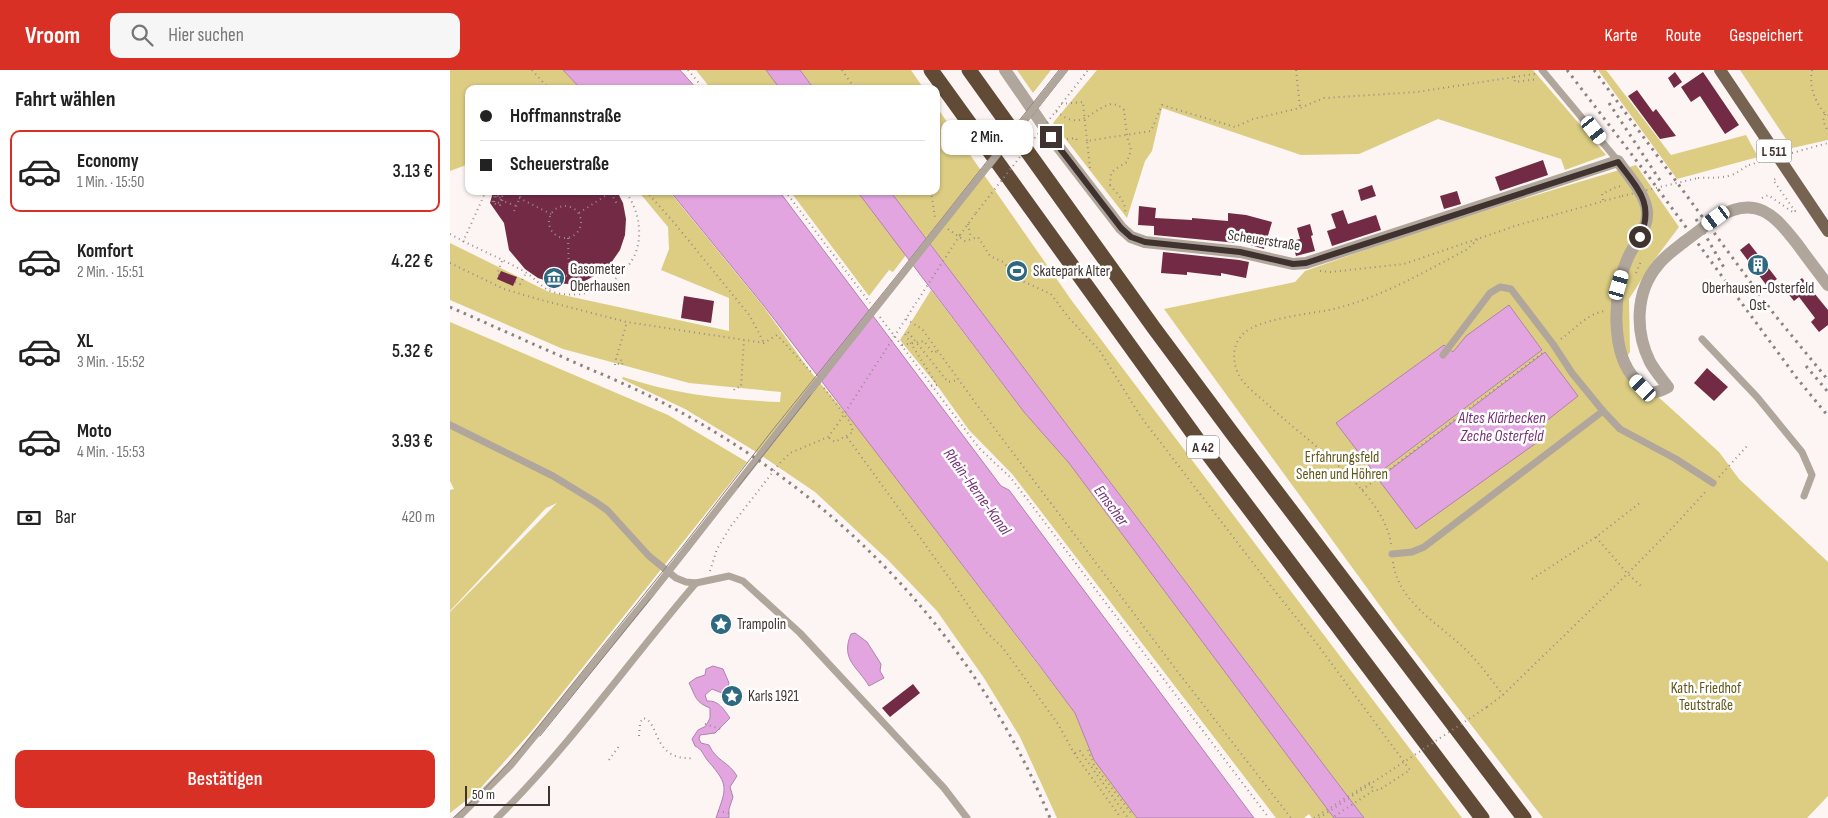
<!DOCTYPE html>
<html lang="de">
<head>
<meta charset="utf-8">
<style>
  :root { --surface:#fff; --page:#f6f6f6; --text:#222; --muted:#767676; --line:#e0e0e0; --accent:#d93025 }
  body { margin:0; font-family:"Sofia Sans Condensed",sans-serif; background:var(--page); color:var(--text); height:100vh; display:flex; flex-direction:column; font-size:19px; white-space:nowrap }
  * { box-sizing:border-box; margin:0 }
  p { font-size:16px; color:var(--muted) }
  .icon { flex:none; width:28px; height:28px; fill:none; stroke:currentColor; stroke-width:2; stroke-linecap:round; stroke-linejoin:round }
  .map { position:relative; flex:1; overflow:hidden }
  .details { display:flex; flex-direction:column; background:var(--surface); width:450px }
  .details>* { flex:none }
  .banner { position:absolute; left:15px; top:15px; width:475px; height:110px; border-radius:10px; box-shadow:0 1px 4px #0004; display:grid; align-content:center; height:110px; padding:0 15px; background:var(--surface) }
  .scale { position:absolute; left:15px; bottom:12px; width:85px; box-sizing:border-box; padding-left:5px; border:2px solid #40322f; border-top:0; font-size:14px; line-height:18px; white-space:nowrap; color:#40322f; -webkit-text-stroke:4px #fff; paint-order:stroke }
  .end { position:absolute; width:22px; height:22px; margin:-11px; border:6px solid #40322f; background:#fff; box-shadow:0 0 0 2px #fff }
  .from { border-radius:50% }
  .bubble { position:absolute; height:35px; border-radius:10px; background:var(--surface); box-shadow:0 1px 4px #0004; font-size:16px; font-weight:600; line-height:35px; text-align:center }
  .car { position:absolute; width:15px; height:30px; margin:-15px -8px; border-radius:6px; box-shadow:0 0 4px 1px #0007; background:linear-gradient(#fff 24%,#345 0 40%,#fff 0 76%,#345 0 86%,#fff 0) }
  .banner b { display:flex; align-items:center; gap:18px; height:48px; font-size:19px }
  .banner b+b { border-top:1px solid var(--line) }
  .banner i { width:12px; height:12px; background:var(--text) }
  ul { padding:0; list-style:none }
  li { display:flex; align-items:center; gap:15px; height:82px; margin:0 10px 8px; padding:0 5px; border:2px solid transparent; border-radius:10px }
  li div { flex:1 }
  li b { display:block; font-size:19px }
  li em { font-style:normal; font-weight:600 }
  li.selected { border-color:var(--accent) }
  li>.icon { width:45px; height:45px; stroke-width:1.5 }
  h2 { padding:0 15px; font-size:22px; line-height:60px }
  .pay { display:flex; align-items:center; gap:12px; height:55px; padding:0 15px; font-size:19px }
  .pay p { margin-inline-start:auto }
  .button { display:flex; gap:10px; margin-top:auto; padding:10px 15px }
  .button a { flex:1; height:58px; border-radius:10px; background:var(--accent); color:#fff; font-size:20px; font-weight:600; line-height:58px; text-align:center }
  header { display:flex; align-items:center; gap:30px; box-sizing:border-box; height:70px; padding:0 25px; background:var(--accent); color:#fff }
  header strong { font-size:24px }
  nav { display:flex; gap:28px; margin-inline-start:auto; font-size:18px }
  .search { width:350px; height:45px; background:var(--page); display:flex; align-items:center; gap:12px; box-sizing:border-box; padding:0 18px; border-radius:10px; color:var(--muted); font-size:19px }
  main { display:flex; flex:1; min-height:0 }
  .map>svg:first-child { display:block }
  .green { fill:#dccd83 }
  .water { fill:#e2a5e0; stroke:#b182ab }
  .building { fill:#732b45 }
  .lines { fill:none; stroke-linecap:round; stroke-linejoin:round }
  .path { stroke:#978c8a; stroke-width:2; stroke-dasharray:1 4; stroke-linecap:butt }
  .service { stroke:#b0a69b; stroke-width:7 }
  .minor { stroke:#b0a69b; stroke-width:12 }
  .primary { stroke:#766351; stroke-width:12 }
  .motorway { stroke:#614b36; stroke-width:15 }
  .tram { stroke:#8d827f; stroke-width:1 }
  .rail { stroke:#8d827f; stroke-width:3; stroke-dasharray:2.5 5; stroke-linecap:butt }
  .path-bridge { stroke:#978c8a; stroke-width:2; stroke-dasharray:1 4; stroke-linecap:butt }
  .service-bridge { stroke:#b0a69b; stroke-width:7 }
  .minor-bridge { stroke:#b0a69b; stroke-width:12 }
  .route { stroke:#40322f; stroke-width:6 }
  .labels { text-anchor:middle; stroke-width:5; stroke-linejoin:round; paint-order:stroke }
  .shield { fill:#fff; stroke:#79706d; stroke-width:1 }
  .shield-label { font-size:14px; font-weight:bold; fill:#40322f }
  .street-label { font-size:15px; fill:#40322f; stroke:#fff }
  .poi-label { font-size:15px; fill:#40322f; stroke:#fff; text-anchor:start }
  .park-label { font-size:15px; fill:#615618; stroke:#fff }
  .water-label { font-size:16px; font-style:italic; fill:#763076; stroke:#fff }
</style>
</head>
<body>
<header>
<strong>Vroom</strong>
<div class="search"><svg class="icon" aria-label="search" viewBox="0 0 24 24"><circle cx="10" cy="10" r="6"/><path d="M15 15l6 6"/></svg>Hier suchen</div>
<nav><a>Karte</a><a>Route</a><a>Gespeichert</a></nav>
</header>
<main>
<section class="details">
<h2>Fahrt wählen</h2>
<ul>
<li class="selected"><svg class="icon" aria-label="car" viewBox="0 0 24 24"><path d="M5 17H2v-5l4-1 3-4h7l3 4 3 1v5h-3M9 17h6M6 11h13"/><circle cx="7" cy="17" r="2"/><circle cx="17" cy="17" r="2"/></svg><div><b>Economy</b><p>1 Min. · 15:50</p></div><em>3.13 €</em></li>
<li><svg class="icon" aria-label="car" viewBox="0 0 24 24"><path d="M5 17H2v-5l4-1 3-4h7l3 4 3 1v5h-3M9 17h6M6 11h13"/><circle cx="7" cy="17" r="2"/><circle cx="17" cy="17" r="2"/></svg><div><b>Komfort</b><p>2 Min. · 15:51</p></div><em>4.22 €</em></li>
<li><svg class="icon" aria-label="car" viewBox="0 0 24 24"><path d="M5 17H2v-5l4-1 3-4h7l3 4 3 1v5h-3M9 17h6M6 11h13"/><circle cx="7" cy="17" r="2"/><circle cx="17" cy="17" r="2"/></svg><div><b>XL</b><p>3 Min. · 15:52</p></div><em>5.32 €</em></li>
<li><svg class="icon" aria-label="car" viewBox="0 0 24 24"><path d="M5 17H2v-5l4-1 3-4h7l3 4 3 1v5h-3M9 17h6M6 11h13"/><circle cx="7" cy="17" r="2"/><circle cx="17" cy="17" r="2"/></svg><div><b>Moto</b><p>4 Min. · 15:53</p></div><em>3.93 €</em></li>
</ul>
<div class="pay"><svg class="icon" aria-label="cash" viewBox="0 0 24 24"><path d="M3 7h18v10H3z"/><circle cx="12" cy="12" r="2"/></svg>Bar<p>420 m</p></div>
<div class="button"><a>Bestätigen</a></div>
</section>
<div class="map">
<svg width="1378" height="748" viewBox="0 0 1378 748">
  <rect width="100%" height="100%" fill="#fcf5f3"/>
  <g class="green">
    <path d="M0,0h113l18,19h-112v75l-19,7z"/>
    <path d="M246,0h70l14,19h-69z"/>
    <path d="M350,0h111l13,19h-110z"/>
    <path d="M567,0h34l-18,23z"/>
    <path d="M647,0h436l73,85 -41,15 -4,-11 -123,-40 -79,35 -58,1 -139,-47 -10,43 -7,10 -18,57 -74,-95z"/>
    <path d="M1148,0h8l65,85 75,-20 12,22 -81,22z"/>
    <path d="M1290,0h88v70l-36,8z"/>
    <path d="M486,36l136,195 390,517h-98l-474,-627h46z"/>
    <path d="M1186,95l43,62 -27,36 -23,36 1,53 -8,12 97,88 20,27 89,83v234l-21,22h-264l-149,-193 -230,-316 131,-27 10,-11c109,-39 219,-73 331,-106z"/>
    <path d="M188,121h31l94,115 47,65 43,51 222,291 19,47 43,58h-80l-37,-81 -36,-59 -47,-67 -49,-51 -73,-68 -62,-42 -68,-41 -63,-30 1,-2c51,17 103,23 157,25l1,-10 -92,-9 -126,-34 -113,-49v-57l99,49 180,39v-33l-68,-28 8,-21 -1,-22z"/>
    <path d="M340,121h67l49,64 -13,17 -4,-2 -20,26z"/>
    <path d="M481,220l93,122 45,51 265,355h-22l-3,-4 -5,4h-28l-263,-343 -44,-45 -30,-42 -39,-48z"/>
    <path d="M0,252l218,93 79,47 -216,270 -54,60 -27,21v-201l107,-109 -11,5 -96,103v-121l4,-1 -4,-8z"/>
  </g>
  <g class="water">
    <path d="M113,0h117l17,19h-116z"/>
    <path d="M316,0h34l14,19h-34z"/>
    <path d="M220,121h109l222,295 8,4 245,328h-117l-43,-58 -19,-47 -36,-48 -275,-359z"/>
    <path d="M407,121h33l474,627h-30l-265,-355 -45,-51z"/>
    <path d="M1059,235l33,45 -166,125 -40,-52 108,-78 9,7 13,-16z"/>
    <path d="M1095,282l33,44 -33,26 -6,19 -123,88 -38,-50z"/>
    <path d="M405,563l12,9 14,22 -1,7 4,7 -15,8c-11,-19 -29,-26 -18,-52z"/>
    <path d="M263,596l10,3 6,14 -2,6 -5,4 -10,-4 -7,6 2,6c12,-1 17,9 23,17l-15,15 -15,2 -1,4 2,4 8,2c7,16 20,17 28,31l-7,11 3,10 -4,12v9h-13c10,-30 14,-32 -8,-57 -5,-6 -6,-12 -13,-15l-3,-7 6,-9 8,-4 4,-8v-10c-15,-6 -14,-11 -21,-25l7,-5 9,-3 1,-6z"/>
  </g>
  <g class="building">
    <path d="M1225,2l7,10 -8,6 -6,-10z"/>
    <path d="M1253,2l36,53 -14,9 -25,-38 -9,6 -10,-15z"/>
    <path d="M1187,20l16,22 3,-3 20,27 -16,3 -32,-43z"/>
    <path d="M1093,90l5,15 -48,16 -5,-14z"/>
    <path d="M922,115l4,11 -15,5 -3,-11z"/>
    <path d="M47,121h120l6,12 3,16 -1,16 -5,15 -9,13 -12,10 -14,8 -16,3 -16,-1 -15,-5 -13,-9 -16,-19 -5,-27 -14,-20 3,-11z"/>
    <path d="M1007,121l4,13 -17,5 -4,-13z"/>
    <path d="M689,136l17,2 -1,10 37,2v-2l36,3v-8l18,2 26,7 -8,27 -27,-8v2l-83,-8v-9l-16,-1z"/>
    <path d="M893,140l5,14 28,-9 5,15 -49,16 -5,-15 9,-3 -5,-14z"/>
    <path d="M860,154l3,11 -2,1 4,15 -19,5 -4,-15 8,-2 -3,-11z"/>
    <path d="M1299,173l28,36 -10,7 -27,-36z"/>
    <path d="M713,182l76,8 10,2 -3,16 -25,-5v3l-34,-4v3l-26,-2z"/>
    <path d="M51,201l16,6 -4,9 -16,-7z"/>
    <path d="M1352,208l26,32v15l-9,7 -8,-10 4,-4 -16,-21 -5,4 -8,-10z"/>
    <path d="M234,226l30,5 -3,22 -30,-5z"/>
    <path d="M1257,298l21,19 -14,14 -20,-18z"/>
    <path d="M463,614l7,9 -30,24 -8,-9z"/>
  </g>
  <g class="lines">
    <g class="path">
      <path d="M82,0l17,19"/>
      <path d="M238,0l16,19"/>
      <path d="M392,0l13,19"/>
      <path d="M846,0l4,37"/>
      <path d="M1362,0c-3,18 3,31 13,44l3,1"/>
      <path d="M1064,7l21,-3"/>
      <path d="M611,34l22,-2 4,39"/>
      <path d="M606,41l32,-41"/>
      <path d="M1375,44l-2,7 5,11"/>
      <path d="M617,69l9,-1 2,5"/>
      <path d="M1342,83l36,-10"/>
      <path d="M640,98l-3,-27 64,-10 11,-26 73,22 18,-8 47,-11 24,-10 93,-6 97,-15 1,5 23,-3"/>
      <path d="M1248,108c12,-1 22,1 33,-3 8,-2 11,-7 18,-10"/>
      <path d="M660,115c7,9 17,17 15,29"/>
      <path d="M54,121l-2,6 -7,-2 -3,8 8,2 3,-6 -7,-3 -2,6 6,1 1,-3 15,6"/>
      <path d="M196,121l30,34 74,91 14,27"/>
      <path d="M335,121l85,112"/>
      <path d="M481,121l4,27"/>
      <path d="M161,123l6,11"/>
      <path d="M69,128l32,16"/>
      <path d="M1312,128l6,-3 26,18 1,-2 -22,-31 5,-2"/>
      <path d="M1153,130l-1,-6 16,-8 5,1"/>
      <circle cx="115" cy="152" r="16"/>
      <path d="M64,141l9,-20"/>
      <path d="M129,143l32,-21"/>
      <path d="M518,154l3,14"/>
      <path d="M498,159l17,12 13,-4 12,19 13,6 17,18 31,14 18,24 31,33 41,66 129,168 48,60 92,125 -31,20h-5l-42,28"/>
      <path d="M0,164c25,14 51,24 75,38 9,5 16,15 25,19 33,12 73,-7 86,-39 7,-20 2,-44 -11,-61"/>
      <path d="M510,165l16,-22"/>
      <path d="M118,168l1,38"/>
      <path d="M13,172l22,-49 3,-2"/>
      <path d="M0,193l54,26 37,11 86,22 137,21 13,-8 35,38"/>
      <path d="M870,201l10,1 74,-8 114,-39 104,-29"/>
      <path d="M1186,203l6,-14"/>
      <path d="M49,205l-2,-1 5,-13"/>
      <path d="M106,205l13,1 12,-3"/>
      <path d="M65,212l5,2 6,-11"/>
      <path d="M100,219l3,-6"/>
      <path d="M125,222l1,-10"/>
      <path d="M430,247l99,131 32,30 258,340"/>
      <path d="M456,249l16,10 55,76 204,271 110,142"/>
      <path d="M1111,269c14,-10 27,-26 44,-28"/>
      <path d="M452,275l22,-4 9,12 5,-2"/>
      <path d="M165,295v-2l7,2 1,-4 -7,-2 11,-37"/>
      <path d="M481,316l6,-1 -32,-51 3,-2 40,50 10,-2"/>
      <path d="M374,318l26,34 3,10 -18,10 -7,-5"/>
      <path d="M284,320l1,-2 6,-1 3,-47"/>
      <path d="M397,367l106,146 33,49 17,16 55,76 16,29 47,65"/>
      <path d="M1269,407l28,-31"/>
      <path d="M912,420l183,-139"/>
      <path d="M1146,467l31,36 14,13"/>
      <path d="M941,474c-7,-53 -89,-106 -126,-142 -10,-9 -23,-18 -28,-31 -5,-13 -4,-28 7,-38 14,-13 60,-19 80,-22 51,-10 96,-37 142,-61l12,-11"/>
      <path d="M943,492c5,39 43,60 70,85 15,14 27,31 40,48"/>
      <path d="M260,501l7,-22 14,-23 48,-62 11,-11 38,-16 9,-12"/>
      <path d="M1082,509l64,-42 45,-35"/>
      <path d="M1037,637l16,-12c69,-68 140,-133 204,-205"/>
      <path d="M255,654l16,5"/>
      <path d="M189,666l1,-13 3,-5c17,3 9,43 50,40"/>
      <path d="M638,680l6,15 38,49"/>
      <path d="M625,683l5,-2 48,67"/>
      <path d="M159,690l10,-14"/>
      <path d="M268,741l11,2"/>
      <path d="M864,748l55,-35 5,7"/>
    </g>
    <g class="service">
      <path d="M1092,0l76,91"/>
      <path d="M1252,269l55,58 45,55 10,23 -8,21"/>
      <path d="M993,285l47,-62 10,-6 11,2 42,55 19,29 31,38 17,18 56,30 37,24"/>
      <path d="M0,355l103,51 41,25 13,9 42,46 27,22 10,4 10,1 33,-7 14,5 57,52 144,155 23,30"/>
      <path d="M237,478l123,-157"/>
      <path d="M942,484l20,-2 12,-5 179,-136"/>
      <path d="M8,748l53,-53 139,-170"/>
      <path d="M47,748c73,-72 132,-157 199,-235"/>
    </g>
    <g class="minor">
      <path d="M555,0l46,67 70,91 10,9 14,5 95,10 53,12 13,-1 312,-102c10,15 27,32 29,50 2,19 -14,33 -20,49 -14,32 -17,94 9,120 13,14 16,16 32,7 -6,-8 -13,-16 -18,-25 -15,-30 -15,-70 8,-97 7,-9 17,-16 26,-23"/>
      <path d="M1266,148c40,-24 58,-4 82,27 10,14 20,27 30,40"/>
    </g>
    <path class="primary" d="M1270,0l108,161"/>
    <g class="motorway">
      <path d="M481,0l274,380 277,368"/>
      <path d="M519,0l185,258 78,105 292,385"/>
    </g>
    <g class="tram">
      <path d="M541,98l77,-98"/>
      <path d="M288,417l94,-119"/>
      <path d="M90,666l132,-164"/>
      <path d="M3,748l28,-25 37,-41 165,-206 88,-114 124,-154 164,-208"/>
    </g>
    <g class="rail">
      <path d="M1117,0l85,111 144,196 32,39"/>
      <path d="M1144,0l180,244 54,66"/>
      <path d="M1159,33l52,79"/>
      <path d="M1246,149l30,52"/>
      <path d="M0,237c45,20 90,40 135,60 33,14 67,29 99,47 165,92 293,228 366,404"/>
      <path d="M1356,296l22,26"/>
    </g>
    <g class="path-bridge">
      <path d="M1299,95l43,-12"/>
      <path d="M1172,126l76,-18"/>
      <path d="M526,143l80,-102c26,22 33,-1 55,-7l7,1 6,5 3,26 4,14 -4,12 -13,8 -3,4 -1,11"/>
      <path d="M387,355l123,-190"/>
      <path d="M869,748l168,-111"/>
    </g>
    <g class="service-bridge">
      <path d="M360,321l254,-321"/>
      <path d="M200,525l37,-47"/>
    </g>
    <path class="minor-bridge" d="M1234,172l32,-24"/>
  </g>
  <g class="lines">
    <path class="route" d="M601,67l70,91 10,9 14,5 95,10 53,12 13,-1 312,-101c19,26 37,41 22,75"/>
  </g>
  <defs>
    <g id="building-disc" transform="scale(1.125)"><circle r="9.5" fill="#2e6881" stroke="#fff"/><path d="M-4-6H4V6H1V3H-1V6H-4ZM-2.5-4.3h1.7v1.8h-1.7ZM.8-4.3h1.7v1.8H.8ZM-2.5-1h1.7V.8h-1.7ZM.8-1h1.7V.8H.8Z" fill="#fff"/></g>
    <g id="stadium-disc" transform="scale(1.125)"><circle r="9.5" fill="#2e6881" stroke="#fff"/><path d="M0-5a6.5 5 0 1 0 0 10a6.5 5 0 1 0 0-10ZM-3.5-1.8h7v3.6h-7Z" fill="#fff"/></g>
    <g id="museum-disc" transform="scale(1.125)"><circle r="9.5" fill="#2e6881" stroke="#fff"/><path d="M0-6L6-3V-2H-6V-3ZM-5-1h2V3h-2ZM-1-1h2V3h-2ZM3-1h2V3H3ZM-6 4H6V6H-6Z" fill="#fff"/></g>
    <g id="sight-disc" transform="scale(1.125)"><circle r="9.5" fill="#2e6881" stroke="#fff"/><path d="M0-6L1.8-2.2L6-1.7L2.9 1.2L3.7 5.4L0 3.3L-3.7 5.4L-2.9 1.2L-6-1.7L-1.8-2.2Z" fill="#fff"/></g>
  </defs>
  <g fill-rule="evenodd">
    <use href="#building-disc" x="1308" y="195"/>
    <use href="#stadium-disc" x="567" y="201"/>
    <use href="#museum-disc" x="104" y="208"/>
    <use href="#sight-disc" x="271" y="554"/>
    <use href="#sight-disc" x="282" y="626"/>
  </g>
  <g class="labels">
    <g class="shield">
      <rect x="1306.5" y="69.5" width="35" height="23" rx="4"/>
      <rect x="737" y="365.5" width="32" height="23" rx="4"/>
    </g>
    <g class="shield-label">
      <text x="1324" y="86">L 511</text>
      <text x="753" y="382">A 42</text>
    </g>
    <g class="street-label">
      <text transform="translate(814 170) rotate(9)" y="5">Scheuerstraße</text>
    </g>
    <g class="poi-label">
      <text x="120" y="204">Gasometer<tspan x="120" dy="17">Oberhausen</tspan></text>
      <text x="583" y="206">Skatepark Alter</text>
      <text x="1308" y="223" text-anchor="middle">Oberhausen-Osterfeld<tspan x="1308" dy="17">Ost</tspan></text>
      <text x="287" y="559">Trampolin</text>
      <text x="298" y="631">Karls 1921</text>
    </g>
    <g class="park-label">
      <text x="892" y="392">Erfahrungsfeld<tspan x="892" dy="17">Sehen und Höhren</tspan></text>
      <text x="1256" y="623">Kath. Friedhof<tspan x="1256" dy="17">Teutstraße</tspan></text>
    </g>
    <g class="water-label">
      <text x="1052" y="353">Altes Klärbecken<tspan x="1052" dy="18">Zeche Osterfeld</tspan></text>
      <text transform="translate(528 421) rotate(54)" y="6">Rhein-Herne-Kanal</text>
      <text transform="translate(662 435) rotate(53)" y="6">Emscher</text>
    </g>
  </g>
</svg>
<div class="scale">50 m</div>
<i class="end from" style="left:1190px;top:167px"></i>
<i class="end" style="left:601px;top:67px"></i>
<div class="bubble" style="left:491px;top:50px;width:92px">2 Min.</div>
<i class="car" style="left:1144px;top:60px;rotate:142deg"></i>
<i class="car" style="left:1266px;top:148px;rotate:234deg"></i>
<i class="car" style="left:1169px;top:215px;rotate:16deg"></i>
<i class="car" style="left:1193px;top:318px;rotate:316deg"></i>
<div class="banner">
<b><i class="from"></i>Hoffmannstraße</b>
<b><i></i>Scheuerstraße</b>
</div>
</div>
</main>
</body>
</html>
